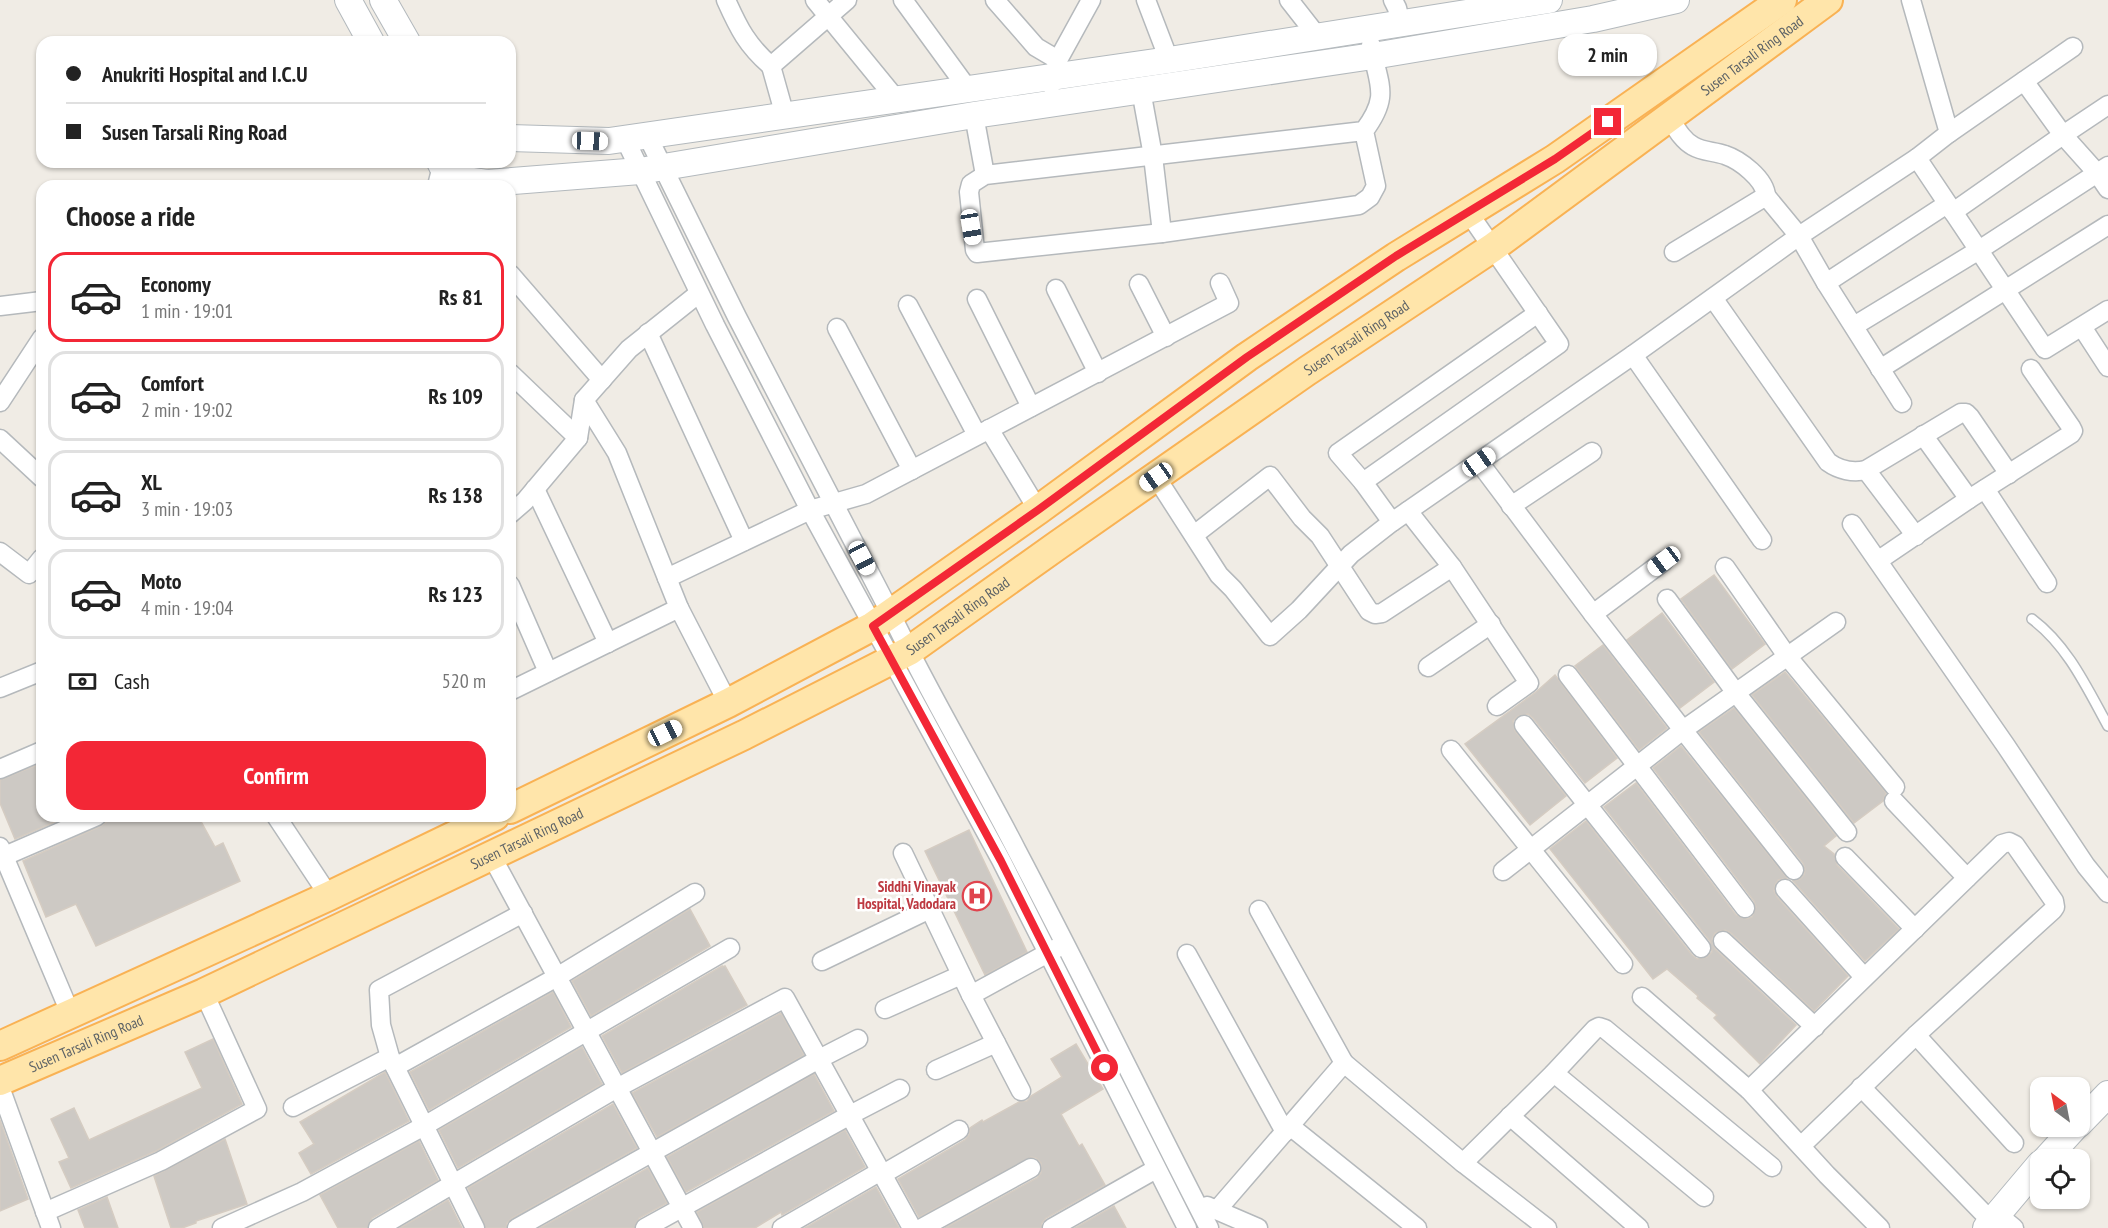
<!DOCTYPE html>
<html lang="en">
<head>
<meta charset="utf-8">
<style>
  :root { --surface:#fff; --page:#f2f2f2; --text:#222; --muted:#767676; --line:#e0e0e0; --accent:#f32736 }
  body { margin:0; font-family:"PT Sans Narrow",sans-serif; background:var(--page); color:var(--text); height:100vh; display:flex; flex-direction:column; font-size:22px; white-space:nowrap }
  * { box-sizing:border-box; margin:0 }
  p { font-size:20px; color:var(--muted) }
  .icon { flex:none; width:33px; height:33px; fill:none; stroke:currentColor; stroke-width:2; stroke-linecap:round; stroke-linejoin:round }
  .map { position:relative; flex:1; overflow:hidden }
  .details { position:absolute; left:36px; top:180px; width:480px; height:642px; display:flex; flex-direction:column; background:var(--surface); border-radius:18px; box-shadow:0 2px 4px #0004 }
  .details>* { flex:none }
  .hud { position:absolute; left:36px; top:36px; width:480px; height:132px; border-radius:18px; box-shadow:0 2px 4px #0004; display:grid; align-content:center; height:132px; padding:0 30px; background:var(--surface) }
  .needle { width:39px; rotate:328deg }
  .fabs { position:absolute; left:2030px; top:1077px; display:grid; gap:12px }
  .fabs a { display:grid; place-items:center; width:60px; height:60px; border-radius:12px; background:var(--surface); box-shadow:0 2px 4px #0004; font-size:30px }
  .end { position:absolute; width:27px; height:27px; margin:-14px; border:8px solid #f32736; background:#fff; box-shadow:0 0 0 3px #fff }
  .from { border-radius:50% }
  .bubble { position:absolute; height:42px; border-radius:18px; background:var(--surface); box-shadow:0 2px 4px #0004; font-size:20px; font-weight:700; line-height:42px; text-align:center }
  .car { position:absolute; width:18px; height:36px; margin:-18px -9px; border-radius:8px; box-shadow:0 0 4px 2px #0007; background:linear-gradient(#fff 24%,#345 0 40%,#fff 0 76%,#345 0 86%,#fff 0) }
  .hud b { display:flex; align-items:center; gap:21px; height:57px; font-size:22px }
  .hud b+b { border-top:2px solid var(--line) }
  .hud i { width:15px; height:15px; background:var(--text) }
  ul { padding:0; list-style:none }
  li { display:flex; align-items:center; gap:18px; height:90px; margin:0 12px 9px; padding:0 18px; border:3px solid var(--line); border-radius:18px }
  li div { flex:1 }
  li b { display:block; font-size:22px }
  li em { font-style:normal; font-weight:700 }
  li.on { border-color:var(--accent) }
  li>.icon { width:54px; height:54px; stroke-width:1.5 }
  h2 { padding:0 30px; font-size:27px; line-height:72px }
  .pay { display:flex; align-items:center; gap:15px; height:66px; padding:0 30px; font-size:22px }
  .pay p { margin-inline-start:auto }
  .action { display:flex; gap:12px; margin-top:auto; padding:12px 30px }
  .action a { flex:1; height:69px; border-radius:18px; background:var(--accent); color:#fff; font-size:24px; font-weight:700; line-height:69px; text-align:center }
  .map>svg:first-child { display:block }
  .building { fill:#cdc9c4; stroke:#d5ccc2; stroke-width:1.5 }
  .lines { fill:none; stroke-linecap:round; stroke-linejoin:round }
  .lane-casing { stroke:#b5b9bc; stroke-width:12 }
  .street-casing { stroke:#b5b9bc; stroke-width:21 }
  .secondary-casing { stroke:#b3b9bd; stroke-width:28 }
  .primary-casing { stroke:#f9b254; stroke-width:32 }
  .lane { stroke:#fff; stroke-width:9 }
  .street { stroke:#fff; stroke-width:18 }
  .secondary { stroke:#fff; stroke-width:26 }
  .primary { stroke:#ffe5aa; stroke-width:28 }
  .route { stroke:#f32736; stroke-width:8 }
  .labels { text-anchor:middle; stroke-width:5; stroke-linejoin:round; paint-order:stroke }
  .street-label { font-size:15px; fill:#5c6266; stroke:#fff }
  .health-label { font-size:15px; font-weight:bold; fill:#be3a42; stroke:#fff; text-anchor:end }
</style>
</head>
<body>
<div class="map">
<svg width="2108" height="1228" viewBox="0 0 2108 1228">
  <rect width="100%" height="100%" fill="#f0ece5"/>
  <g class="building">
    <path d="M1714,575l51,69 -33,25 -51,-70z"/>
    <path d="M1662,613l52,69 -34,26 -53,-68z"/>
    <path d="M1603,645l64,83 -28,22 -64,-84z"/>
    <path d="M1785,672l101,121 -3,8 -29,22 -102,-128z"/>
    <path d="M1555,675l62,83 -32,25 -52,-65 -5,-4 -10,2 -5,5 2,10 51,65 -36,29 -65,-81 71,-52z"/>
    <path d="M1734,708l102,128 -12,10 10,8 3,11 62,64 -34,32 -72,-80 7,-2 4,-4 1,-6 -2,-6 -104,-131z"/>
    <path d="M1681,746l106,132 -9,2 -3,5 -1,6 3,6 71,79 -34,35 -83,-78 -6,-3 -10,3 -3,6 3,10 81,76 -36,39 -46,-46 3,-3 -20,-17 1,-2 -31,-27 -14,10 -103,-130 36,-28 106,134 5,4 10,-2 5,-5 -2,-11 -106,-134 32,-24 100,132 10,4 6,-2 4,-10 -2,-6 -101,-133z"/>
    <path d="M42,763v53h27l-54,23 -15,-36v-23z"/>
    <path d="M108,816h90l17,31 8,-4 17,38 -144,65 -20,-42 -30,13 -23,-56 78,-35 5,-4z"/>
    <path d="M969,830l58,122 -42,23 -60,-124z"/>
    <path d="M690,909l20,37 -119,70 -19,-35z"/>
    <path d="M722,966v1l3,-1 22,39 -125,68 -20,-37z"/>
    <path d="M553,992l18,35 -142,83 -19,-38z"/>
    <path d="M781,1013l23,42 -147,82 -25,-44z"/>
    <path d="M213,1039l29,65 -86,47 -85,37 -12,-26 10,-4 -18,-39 23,-11 15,32 113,-52 -17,-36z"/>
    <path d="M1076,1044l27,45 -42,25 18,32 3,-2 23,41 -59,33 -4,5 -1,5h-96l92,-50 4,-5v-10l-5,-5 -5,-1 -112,60 -21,-38 67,-39 4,-5 1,-7 12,-8 1,2 36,-20 8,-1 4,-5 31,-19 -11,-18z"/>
    <path d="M582,1047l20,37 -144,84 -19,-38z"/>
    <path d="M385,1072l24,49 -98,53 -12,-21 15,-9 -14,-22z"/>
    <path d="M814,1074l20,37 -148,81 -19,-35z"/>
    <path d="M613,1104l24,44 -125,70 -5,5 -1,5h-20l-18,-40z"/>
    <path d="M0,1120l28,79 -28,12z"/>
    <path d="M845,1130l20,37 -83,48 -1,-3 -26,16h-51l-7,-16z"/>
    <path d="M225,1139l22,65 -51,17v2l-14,5h-11l-17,-52z"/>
    <path d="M419,1141l19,39 -66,38 -5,10h-29l-18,-33z"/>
    <path d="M648,1168l19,35 -28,15 -5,10h-94z"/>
    <path d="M876,1187l23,41h-94z"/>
    <path d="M107,1197l11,31h-33l-7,-18z"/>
    <path d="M448,1200l14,28h-62z"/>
    <path d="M1114,1206l12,22h-51z"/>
  </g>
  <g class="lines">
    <g class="lane-casing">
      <path id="lane" d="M2032,619c36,27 55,69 76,107"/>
    </g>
    <g class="street-casing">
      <g id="street">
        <path d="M726,0c13,29 21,45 45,66"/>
        <path d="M815,0l81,99"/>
        <path d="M903,0l65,89"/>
        <path d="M995,0l41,47 22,13"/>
        <path d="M1146,0l23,60"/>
        <path d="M1289,0l29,37"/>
        <path d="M1393,0l4,8 4,16"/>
        <path d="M2024,81l39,54 34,38 11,16"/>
        <path d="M1051,85l7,-25 33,-60"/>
        <path d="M1141,90l12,66 9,77"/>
        <path d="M974,115l11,60"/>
        <path d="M785,116l-14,-50 76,-66"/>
        <path d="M1669,117c7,11 13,23 24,29 10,6 21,5 32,9 15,5 40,24 41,41"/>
        <path d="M1364,131l12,55 -6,11 -11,8 -197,28 -185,20 -2,-3 -6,-58 2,-8 14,-9 379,-44c27,-36 14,-46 7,-86"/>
        <path d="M1949,133l124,-86"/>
        <path d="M647,135l90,182 154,297c38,80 85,157 126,237 66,125 127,251 192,377"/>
        <path d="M625,139l90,186 95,185 191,350 186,368"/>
        <path d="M1917,158l128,191 63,-39"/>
        <path d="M437,186l5,-20"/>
        <path d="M1953,212l110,-77 45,-30"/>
        <path d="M1674,252l92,-56 33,40 27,47 76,120"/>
        <path d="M510,274l92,106"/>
        <path d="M1826,283l121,-79"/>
        <path d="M1139,284l27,53"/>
        <path d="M1056,289l42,84"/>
        <path d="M1713,298l115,164c11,8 25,11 38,8l95,-57h5l4,4 39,57"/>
        <path d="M977,299l54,108"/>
        <path d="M908,305l69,130"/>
        <path d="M0,306l42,-5"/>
        <path d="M1854,326l125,-76 129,-84"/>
        <path d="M2082,327l26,40"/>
        <path d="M837,328l75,142"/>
        <path d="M648,333l96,208"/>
        <path d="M1633,355l129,185"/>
        <path d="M1880,369l228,-144"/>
        <path d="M510,373l68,65"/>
        <path d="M0,402l42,-64"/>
        <path d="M989,429l49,81"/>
        <path d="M1923,435l46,64"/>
        <path d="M0,439l42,39"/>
        <path d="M1479,462l114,152 90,116 -180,141"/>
        <path d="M1866,470l50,66"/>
        <path d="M1156,477l63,98 14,14 37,47 29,-26 52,-56 41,-32 241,-167 166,-119 118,-78 32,-25 -38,-133"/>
        <path d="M1363,482l-25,-29 200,-140"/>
        <path d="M535,489l73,154"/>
        <path d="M1985,489l62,94"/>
        <path d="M1511,506l81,-54"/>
        <path d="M1408,511l44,56 77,116 -32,23"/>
        <path d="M510,514l15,-13 53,-63 6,-38 45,-51 69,-55"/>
        <path d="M1392,522l-29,-40 196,-138 -91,-132"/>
        <path d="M1852,524l154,222 80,120 22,27"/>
        <path d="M1194,535l76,-59 32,42 18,18 49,75 6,3 7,-1 70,-46"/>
        <path d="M0,552l29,22 13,-16"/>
        <path d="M1879,560l90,-61 102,-65 2,-3 -2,-4 -40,-58"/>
        <path d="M1725,567l62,89 108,131"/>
        <path d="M667,578l143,-68 56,-16 363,-191 -9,-20"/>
        <path d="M510,585l38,87"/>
        <path d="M1667,599l69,94 111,139"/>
        <path d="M679,608l49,95"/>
        <path d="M1593,614l71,-53"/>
        <path d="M1428,667l63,-43"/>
        <path d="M1568,675l177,233"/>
        <path d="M0,688l42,-17"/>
        <path d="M510,691l169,-83 -62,-155 -33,-53"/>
        <path d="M1524,725l177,223"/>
        <path d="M1451,750l172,214"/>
        <path d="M0,769l42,-18"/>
        <path d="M1894,801l73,77"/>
        <path d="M276,816l53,80"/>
        <path d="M0,847l71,168"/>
        <path d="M903,853l68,142 86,-47"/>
        <path d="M491,855l202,373"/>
        <path d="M1845,857l70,72"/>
        <path d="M0,858l97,-42"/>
        <path d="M1794,870l-111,-140 153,-108"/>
        <path d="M1785,889l79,88"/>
        <path d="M1723,941l92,86"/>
        <path d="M1187,954l98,178"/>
        <path d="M822,961l108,-52"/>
        <path d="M971,995l50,96"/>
        <path d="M1642,997l107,93 78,85 53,53"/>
        <path d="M885,1009l76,-34"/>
        <path d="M1916,1035l98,108"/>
        <path d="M1344,1063l119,100 91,-90 41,-44 4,-2 6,2 167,138"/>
        <path d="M395,1067l162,-90 138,-84"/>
        <path d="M936,1070l60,-27"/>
        <path d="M1554,1073l150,124"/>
        <path d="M0,1087l51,141"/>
        <path d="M1861,1087l130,134"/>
        <path d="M1749,1090l253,-246 7,-2 6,3 39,56 1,6 -2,3 -137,125 -115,111"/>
        <path d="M293,1107l97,-50"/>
        <path d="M1510,1116l129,112"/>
        <path d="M1290,1126l127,102"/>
        <path d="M1463,1163l84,65"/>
        <path d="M883,1174l76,-44"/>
        <path d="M1207,1206l51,22"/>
        <path d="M1217,1210l127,-147 -85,-153"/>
        <path d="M45,1212l116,-51 96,-52 -53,-116"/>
        <path d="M1997,1214l17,14"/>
        <path d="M222,1228l80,-36 122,-66 306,-178"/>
        <path d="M378,1228l239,-140 168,-90 127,230"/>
        <path d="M475,1228l-85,-171 -9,-32 -2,-35 144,-77"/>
        <path d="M517,1228l302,-169 39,-20"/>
        <path d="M645,1228l205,-113 50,-26"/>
        <path d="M782,1228l99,-57"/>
        <path d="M922,1228l109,-60"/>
        <path d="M1052,1228l104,-59"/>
      </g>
    </g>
    <g class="secondary-casing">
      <g id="secondary">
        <path d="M348,0l23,42"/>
        <path d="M383,0l24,42"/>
        <path d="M510,138l99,3 560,-81 380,-60"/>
        <path d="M440,162l2,4 23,14 22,3 153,-12 334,-56 399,-59 220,-37 83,-19"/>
        <path d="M2079,1124l29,-30"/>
        <path d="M2045,1160l31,-34"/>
        <path d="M1986,1228l54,-64"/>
      </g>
    </g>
    <g class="primary-casing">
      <g id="primary">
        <path d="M510,809l218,-106 145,-77 165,-116 209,-153 149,-100 159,-98 227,-159"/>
        <path d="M0,1046l329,-150 166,-80"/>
        <path id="s1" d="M0,1081l204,-88 540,-258 165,-84 149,-106 249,-174 185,-123 336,-248"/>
      </g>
    </g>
    <use href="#lane" class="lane"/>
    <use href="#street" class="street"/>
    <use href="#secondary" class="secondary"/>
    <use href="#primary" class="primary"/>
  </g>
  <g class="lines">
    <path class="route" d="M1105,1068l-104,-207 -128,-235 165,-116 209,-153 149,-101 159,-97 53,-37"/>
  </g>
  <defs>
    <g id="hospital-ring" transform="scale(1.5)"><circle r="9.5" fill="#fff" stroke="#e0444e" stroke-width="1.5"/><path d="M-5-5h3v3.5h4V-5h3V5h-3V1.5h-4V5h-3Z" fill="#e0444e"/></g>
  </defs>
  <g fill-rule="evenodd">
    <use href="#hospital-ring" x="977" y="896"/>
  </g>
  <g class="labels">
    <g class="street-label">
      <text dy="5" stroke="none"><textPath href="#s1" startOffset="2038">Susen Tarsali Ring Road</textPath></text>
      <text dy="5" stroke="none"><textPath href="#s1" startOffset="1552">Susen Tarsali Ring Road</textPath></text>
      <text dy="5" stroke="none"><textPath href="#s1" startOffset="1066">Susen Tarsali Ring Road</textPath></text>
      <text dy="5" stroke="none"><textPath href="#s1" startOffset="580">Susen Tarsali Ring Road</textPath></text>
      <text dy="5" stroke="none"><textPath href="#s1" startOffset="94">Susen Tarsali Ring Road</textPath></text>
    </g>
    <g class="health-label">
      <text x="956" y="892">Siddhi Vinayak<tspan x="956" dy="17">Hospital, Vadodara</tspan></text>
    </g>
  </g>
</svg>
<div class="fabs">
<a><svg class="needle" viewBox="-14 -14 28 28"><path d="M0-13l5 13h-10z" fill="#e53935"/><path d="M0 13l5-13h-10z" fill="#767676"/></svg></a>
<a><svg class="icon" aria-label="locate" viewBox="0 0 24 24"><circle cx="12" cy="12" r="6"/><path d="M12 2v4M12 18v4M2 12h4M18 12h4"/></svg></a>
</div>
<i class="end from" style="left:1105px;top:1068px"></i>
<i class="end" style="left:1608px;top:122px"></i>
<div class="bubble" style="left:1558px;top:34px;width:99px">2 min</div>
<i class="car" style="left:590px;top:141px;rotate:92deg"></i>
<i class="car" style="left:971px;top:227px;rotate:171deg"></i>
<i class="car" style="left:1479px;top:462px;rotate:55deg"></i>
<i class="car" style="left:1156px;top:477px;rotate:235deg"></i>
<i class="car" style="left:862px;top:558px;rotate:152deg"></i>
<i class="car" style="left:1664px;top:561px;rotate:233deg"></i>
<i class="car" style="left:665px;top:733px;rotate:64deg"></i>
<div class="hud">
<b><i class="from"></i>Anukriti Hospital and I.C.U</b>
<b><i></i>Susen Tarsali Ring Road</b>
</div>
<section class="details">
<h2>Choose a ride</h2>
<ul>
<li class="on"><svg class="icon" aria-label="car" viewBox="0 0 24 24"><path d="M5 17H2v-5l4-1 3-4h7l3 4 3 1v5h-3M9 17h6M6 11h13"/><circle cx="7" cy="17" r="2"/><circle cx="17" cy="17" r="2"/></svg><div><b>Economy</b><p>1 min · 19:01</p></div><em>Rs 81</em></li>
<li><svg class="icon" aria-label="car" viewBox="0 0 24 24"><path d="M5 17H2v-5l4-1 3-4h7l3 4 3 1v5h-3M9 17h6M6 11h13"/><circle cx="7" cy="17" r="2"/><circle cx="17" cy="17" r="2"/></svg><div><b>Comfort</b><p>2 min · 19:02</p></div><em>Rs 109</em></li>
<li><svg class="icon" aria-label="car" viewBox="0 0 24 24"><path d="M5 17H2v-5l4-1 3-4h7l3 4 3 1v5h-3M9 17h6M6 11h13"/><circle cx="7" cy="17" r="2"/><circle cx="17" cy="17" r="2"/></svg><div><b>XL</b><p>3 min · 19:03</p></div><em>Rs 138</em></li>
<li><svg class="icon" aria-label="car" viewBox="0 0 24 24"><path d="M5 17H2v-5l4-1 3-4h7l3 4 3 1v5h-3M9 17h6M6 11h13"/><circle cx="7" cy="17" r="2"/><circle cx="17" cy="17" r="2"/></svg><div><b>Moto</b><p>4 min · 19:04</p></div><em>Rs 123</em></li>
</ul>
<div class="pay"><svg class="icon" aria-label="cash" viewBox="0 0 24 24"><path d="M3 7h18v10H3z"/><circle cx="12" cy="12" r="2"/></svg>Cash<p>520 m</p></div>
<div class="action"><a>Confirm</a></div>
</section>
</div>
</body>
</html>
